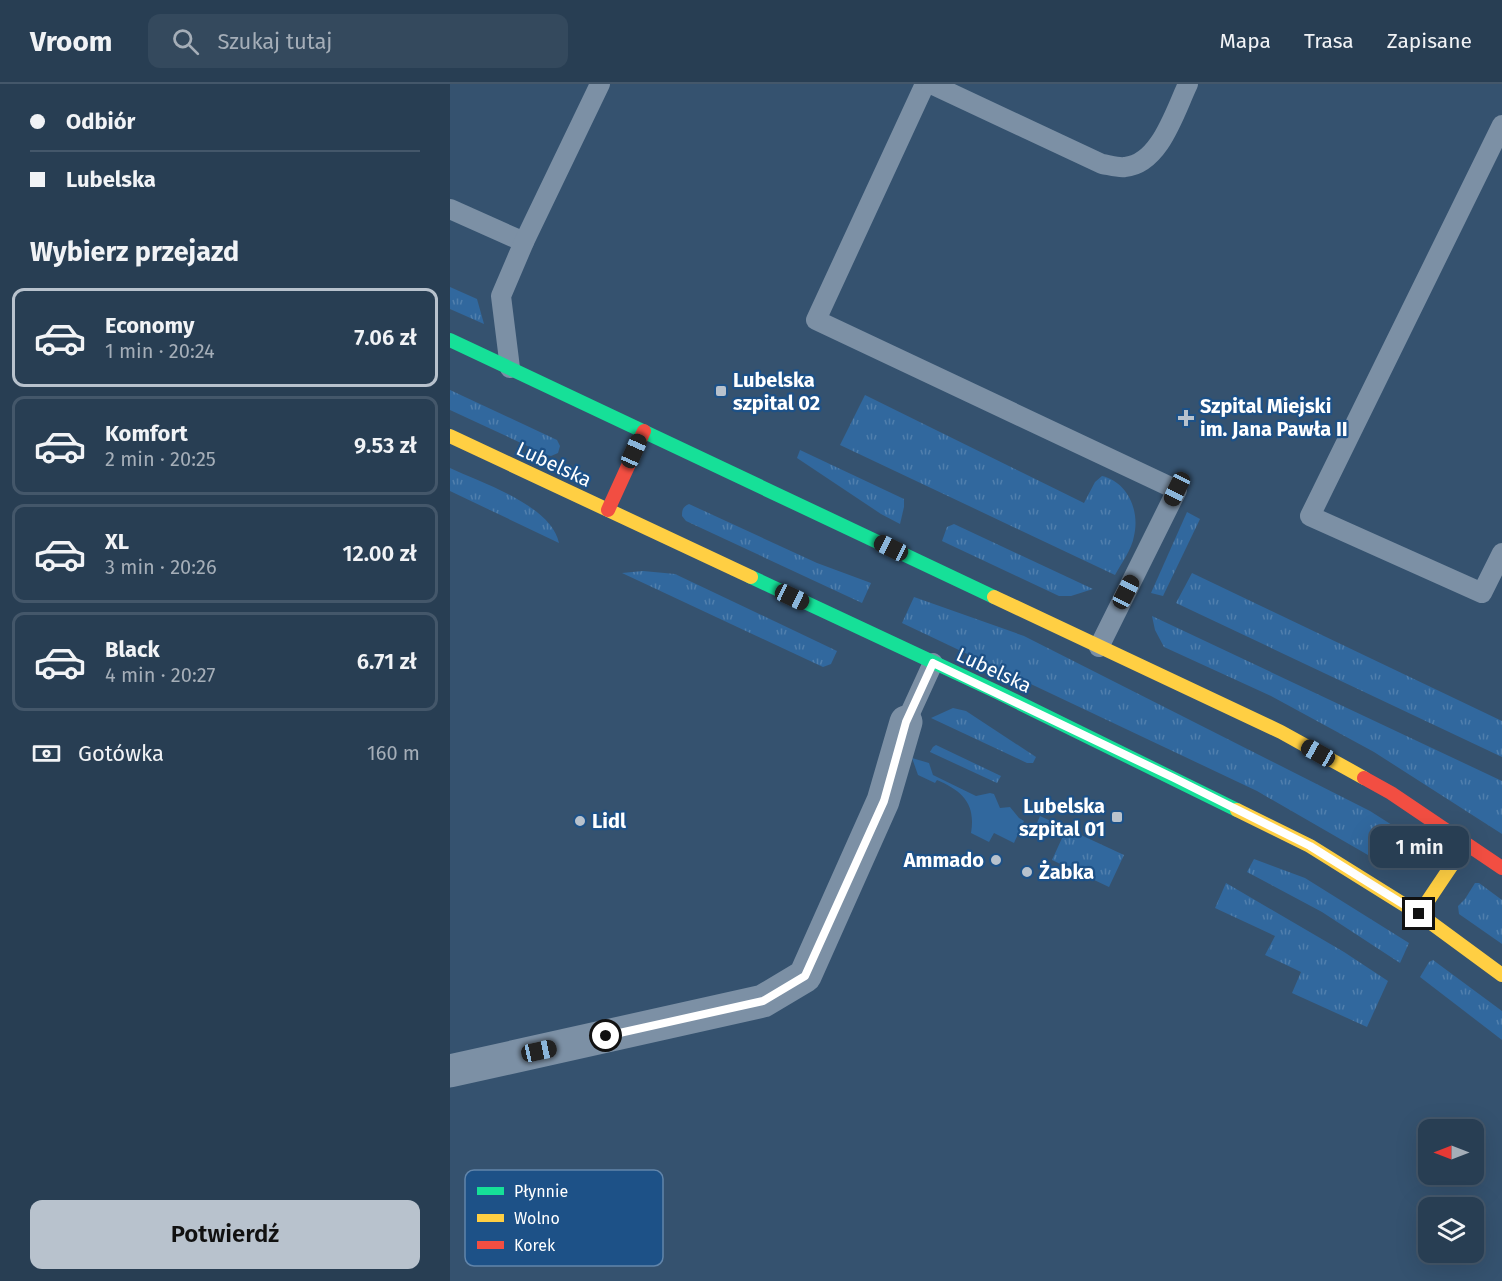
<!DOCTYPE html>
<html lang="pl">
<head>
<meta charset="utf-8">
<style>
  :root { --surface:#283e53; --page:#34495d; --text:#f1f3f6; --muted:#a5aeb8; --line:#44576a; --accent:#b8c2cd }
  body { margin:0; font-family:"Fira Sans",sans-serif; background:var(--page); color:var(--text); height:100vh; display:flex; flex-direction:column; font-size:22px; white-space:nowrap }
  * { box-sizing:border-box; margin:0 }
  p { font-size:20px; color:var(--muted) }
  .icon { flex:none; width:33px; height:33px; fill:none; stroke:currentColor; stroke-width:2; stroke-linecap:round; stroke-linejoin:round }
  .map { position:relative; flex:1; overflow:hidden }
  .sheet { display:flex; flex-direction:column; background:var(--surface); width:450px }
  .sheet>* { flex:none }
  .banner { display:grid; align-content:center; height:132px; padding:0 30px; background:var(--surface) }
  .needle { width:39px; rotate:270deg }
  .tools { position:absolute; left:968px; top:1035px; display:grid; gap:12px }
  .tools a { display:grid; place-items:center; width:66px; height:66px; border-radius:12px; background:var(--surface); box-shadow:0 6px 24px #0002,0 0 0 2px var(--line); font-size:30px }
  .end { position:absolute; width:27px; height:27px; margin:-14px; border:8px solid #fff; background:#111; box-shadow:0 0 0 3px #111 }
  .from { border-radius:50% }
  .bubble { position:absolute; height:42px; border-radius:12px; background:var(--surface); box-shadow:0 6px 24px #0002,0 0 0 2px var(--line); font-size:20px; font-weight:600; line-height:42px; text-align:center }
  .car { position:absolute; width:18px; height:36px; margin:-18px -9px; border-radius:8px; box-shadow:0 0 4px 2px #0007; background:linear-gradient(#222 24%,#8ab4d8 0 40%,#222 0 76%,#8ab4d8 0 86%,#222 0) }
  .banner b { display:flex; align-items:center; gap:21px; height:57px; font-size:22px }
  .banner b+b { border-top:2px solid var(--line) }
  .banner i { width:15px; height:15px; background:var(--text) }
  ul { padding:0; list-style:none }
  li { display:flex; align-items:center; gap:18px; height:99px; margin:0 12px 9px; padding:0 18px; border:3px solid var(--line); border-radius:12px }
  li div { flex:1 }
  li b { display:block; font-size:22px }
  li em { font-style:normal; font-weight:600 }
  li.on { border-color:var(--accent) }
  li>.icon { width:54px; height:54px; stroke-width:1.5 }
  h2 { padding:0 30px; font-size:27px; line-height:72px }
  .pay { display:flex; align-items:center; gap:15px; height:66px; padding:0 30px; font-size:22px }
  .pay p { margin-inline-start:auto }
  .cta { display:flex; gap:12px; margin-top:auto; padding:12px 30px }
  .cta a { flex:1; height:69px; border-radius:12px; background:var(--accent); color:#111; font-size:24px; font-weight:600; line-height:69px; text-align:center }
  header { display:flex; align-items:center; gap:36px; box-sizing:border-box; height:84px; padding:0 30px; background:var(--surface); border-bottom:2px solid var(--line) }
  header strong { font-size:28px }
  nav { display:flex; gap:33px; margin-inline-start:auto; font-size:21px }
  .search { width:420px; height:54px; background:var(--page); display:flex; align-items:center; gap:15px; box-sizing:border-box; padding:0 21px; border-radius:12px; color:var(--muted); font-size:22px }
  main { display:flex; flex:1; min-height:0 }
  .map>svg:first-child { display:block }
  .grass { fill:url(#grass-tufts) }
  .garden { fill:#31689e }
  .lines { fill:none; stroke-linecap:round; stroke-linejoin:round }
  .lane { stroke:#7c90a5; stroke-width:20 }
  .street { stroke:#7c90a5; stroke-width:33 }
  .fast { stroke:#16e098; stroke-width:14 }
  .slow { stroke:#ffcf43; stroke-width:14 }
  .jam { stroke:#f24e42; stroke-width:14 }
  .route { stroke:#fff; stroke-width:8 }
  .poi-dot { fill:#b8c2cd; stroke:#1d5187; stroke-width:2 }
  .labels { text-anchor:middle; stroke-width:4.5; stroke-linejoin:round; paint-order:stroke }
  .poi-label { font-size:20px; font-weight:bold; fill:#fff; stroke:#1d5187; text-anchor:start }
  .street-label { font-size:20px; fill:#fff; stroke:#1d5187 }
  .key { fill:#1d5187; stroke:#6185ab; stroke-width:1.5 }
  .key-label { font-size:16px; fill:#fff }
</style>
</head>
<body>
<header>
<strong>Vroom</strong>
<div class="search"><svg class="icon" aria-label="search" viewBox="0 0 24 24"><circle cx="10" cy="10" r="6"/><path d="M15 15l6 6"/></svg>Szukaj tutaj</div>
<nav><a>Mapa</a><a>Trasa</a><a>Zapisane</a></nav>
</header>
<main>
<section class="sheet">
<div class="banner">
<b><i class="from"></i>Odbiór</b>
<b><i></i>Lubelska</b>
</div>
<h2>Wybierz przejazd</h2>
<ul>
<li class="on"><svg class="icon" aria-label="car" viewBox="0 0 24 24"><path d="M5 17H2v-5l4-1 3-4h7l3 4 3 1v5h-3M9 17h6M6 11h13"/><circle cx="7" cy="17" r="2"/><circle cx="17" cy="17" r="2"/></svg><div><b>Economy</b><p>1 min · 20:24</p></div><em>7.06 zł</em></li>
<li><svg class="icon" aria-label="car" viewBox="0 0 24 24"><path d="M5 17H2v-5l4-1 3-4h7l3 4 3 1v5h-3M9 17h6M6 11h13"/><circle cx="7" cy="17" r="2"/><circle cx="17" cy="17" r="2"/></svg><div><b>Komfort</b><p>2 min · 20:25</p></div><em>9.53 zł</em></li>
<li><svg class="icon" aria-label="car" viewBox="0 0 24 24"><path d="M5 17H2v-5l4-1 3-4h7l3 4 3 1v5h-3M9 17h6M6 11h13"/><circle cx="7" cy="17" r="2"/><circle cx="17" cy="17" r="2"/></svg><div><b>XL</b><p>3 min · 20:26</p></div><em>12.00 zł</em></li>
<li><svg class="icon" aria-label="car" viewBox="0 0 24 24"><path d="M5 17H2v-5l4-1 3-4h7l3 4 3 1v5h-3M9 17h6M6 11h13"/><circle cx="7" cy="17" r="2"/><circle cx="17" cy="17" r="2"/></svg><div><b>Black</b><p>4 min · 20:27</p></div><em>6.71 zł</em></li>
</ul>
<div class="pay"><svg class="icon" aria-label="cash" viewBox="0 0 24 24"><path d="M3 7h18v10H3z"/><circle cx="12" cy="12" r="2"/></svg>Gotówka<p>160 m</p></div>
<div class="cta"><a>Potwierdź</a></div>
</section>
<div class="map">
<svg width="1052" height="1197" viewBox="0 0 1052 1197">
  <defs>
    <pattern id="grass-tufts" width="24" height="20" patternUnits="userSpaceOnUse" patternTransform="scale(1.5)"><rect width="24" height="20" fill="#31689e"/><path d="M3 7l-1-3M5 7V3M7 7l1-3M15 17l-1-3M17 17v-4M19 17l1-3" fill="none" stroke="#507fad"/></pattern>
  </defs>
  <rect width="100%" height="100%" fill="#35526f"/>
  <g class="grass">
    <path d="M0,203l27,12 7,25 -34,-15z"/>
    <path d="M0,306l107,50 3,6 -2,7 -7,3 -4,-1 -97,-45z"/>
    <path d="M415,311l219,108 11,-21 7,-6c26,6 38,35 32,60 -2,13 -13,28 -19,39l-275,-130z"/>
    <path d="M350,366l104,49v8l-4,17 -19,-10 -84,-56z"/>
    <path d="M0,384c32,15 101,37 109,75l-109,-52z"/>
    <path d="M239,420l128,59 54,20 -9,20 -176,-82 -4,-5c0,-7 1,-9 7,-12z"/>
    <path d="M737,428l13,7 -37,77 -12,-3z"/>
    <path d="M504,440l139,65 -22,7h-12l-117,-55 5,-14z"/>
    <path d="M193,487l32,3 162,77 -6,13 -8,3 -201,-94z"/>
    <path d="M742,489l310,148v36l-326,-154z"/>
    <path d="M464,513l110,39 346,175 44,28c0,15 -7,25 -20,31l-137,-79 -355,-168z"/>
    <path d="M702,532l350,165v53l-128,-82 -103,-56 -107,-49 -9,-17z"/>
    <path d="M503,624l13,3 70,46 -3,6h-6l-96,-45z"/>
    <path d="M486,661l65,31 -4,7 -67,-31 3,-5z"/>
    <path d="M590,732l84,39 -15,32 -57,-27 11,-24 -26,-13z"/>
    <path d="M804,775l51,19 104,65 -9,20 -78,-51 -75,-40z"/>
    <path d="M776,799l118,69 44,29 -21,46 -75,-34 9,-21 -36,-17 10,-19 -60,-28z"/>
    <path d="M1025,799h4l23,17v44l-43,-30 -1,-8 7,-7z"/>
    <path d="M983,876l69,51v29l-82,-63 9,-15z"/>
  </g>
  <path class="garden" d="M462,674l17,5 4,12 43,21 14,-3 4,1 6,14 10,-1 9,11 5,3 -10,22 -20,-10 -5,9 -18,-9c5,-30 -9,-42 -34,-53l-2,3 -17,-8z"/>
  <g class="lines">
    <g class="lane">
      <path d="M475,0l-109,236 361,170 -78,157"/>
      <path d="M481,0l171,80c7,1 16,4 23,3 35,-3 50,-56 63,-83"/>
      <path d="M1052,41l-192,391 172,77 20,-40"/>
      <path d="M0,125l74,33"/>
      <path d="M60,284l-9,-72 23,-54 76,-158"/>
      <path d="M456,638l27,-59"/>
    </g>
    <path class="street" d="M0,987l313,-70 42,-25 78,-175 23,-79"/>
    <g class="fast">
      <path d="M0,256l544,257"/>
      <path d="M301,493l246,115 240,118"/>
    </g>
    <g class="slow">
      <path d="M0,352l301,141"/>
      <path d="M544,513l287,135 83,46"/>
      <path d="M787,726l73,36 109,68 83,61"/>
      <path d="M969,830l47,-70"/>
    </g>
    <g class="jam">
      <path d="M158,426l36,-79"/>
      <path d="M914,694l27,15 111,75"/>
    </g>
  </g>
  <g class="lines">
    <path class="route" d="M156,952l157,-35 42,-25 79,-175 22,-79 27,-59 241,115 136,68 109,68"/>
  </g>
  <g class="poi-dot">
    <rect x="265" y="301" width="12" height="12" rx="3"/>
    <path d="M733 325h6v6h6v6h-6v6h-6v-6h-6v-6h6z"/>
    <rect x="661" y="727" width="12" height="12" rx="3"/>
    <circle cx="130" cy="737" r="6"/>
    <circle cx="546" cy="776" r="6"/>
    <circle cx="577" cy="788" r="6"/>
  </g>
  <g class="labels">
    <g class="poi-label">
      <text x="283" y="303">Lubelska<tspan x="283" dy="23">szpital 02</tspan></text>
      <text x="750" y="329">Szpital Miejski<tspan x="750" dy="23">im. Jana Pawła II</tspan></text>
      <text x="655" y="729" text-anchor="end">Lubelska<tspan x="655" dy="23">szpital 01</tspan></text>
      <text x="142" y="744">Lidl</text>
      <text x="534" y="783" text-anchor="end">Ammado</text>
      <text x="589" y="795">Żabka</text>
    </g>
    <g class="street-label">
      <text transform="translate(104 380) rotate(25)" y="7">Lubelska</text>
      <text transform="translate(544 586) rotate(25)" y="7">Lubelska</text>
    </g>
  </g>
  <rect x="15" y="1086" width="198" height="96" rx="9" class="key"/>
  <rect x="27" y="1103" width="27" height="8" fill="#16e098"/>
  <rect x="27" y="1130" width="27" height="8" fill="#ffcf43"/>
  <rect x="27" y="1157" width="27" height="8" fill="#f24e42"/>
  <g class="key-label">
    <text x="64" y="1113">Płynnie</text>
    <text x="64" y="1140">Wolno</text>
    <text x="64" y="1167">Korek</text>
  </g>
</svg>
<div class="tools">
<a><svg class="needle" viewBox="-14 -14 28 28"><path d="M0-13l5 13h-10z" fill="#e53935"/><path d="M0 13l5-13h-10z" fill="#a5aeb8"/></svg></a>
<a><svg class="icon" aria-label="layers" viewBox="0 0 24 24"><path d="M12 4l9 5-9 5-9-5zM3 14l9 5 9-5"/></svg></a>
</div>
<i class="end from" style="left:156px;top:952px"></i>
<i class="end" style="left:969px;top:830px"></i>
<div class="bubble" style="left:920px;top:742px;width:99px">1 min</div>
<i class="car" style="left:184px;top:367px;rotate:24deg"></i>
<i class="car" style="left:727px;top:405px;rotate:206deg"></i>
<i class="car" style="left:441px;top:464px;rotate:296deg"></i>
<i class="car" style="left:676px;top:508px;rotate:27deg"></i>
<i class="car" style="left:342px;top:513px;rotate:115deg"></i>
<i class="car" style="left:868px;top:669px;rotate:299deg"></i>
<i class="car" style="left:89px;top:967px;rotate:78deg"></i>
</div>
</main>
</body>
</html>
